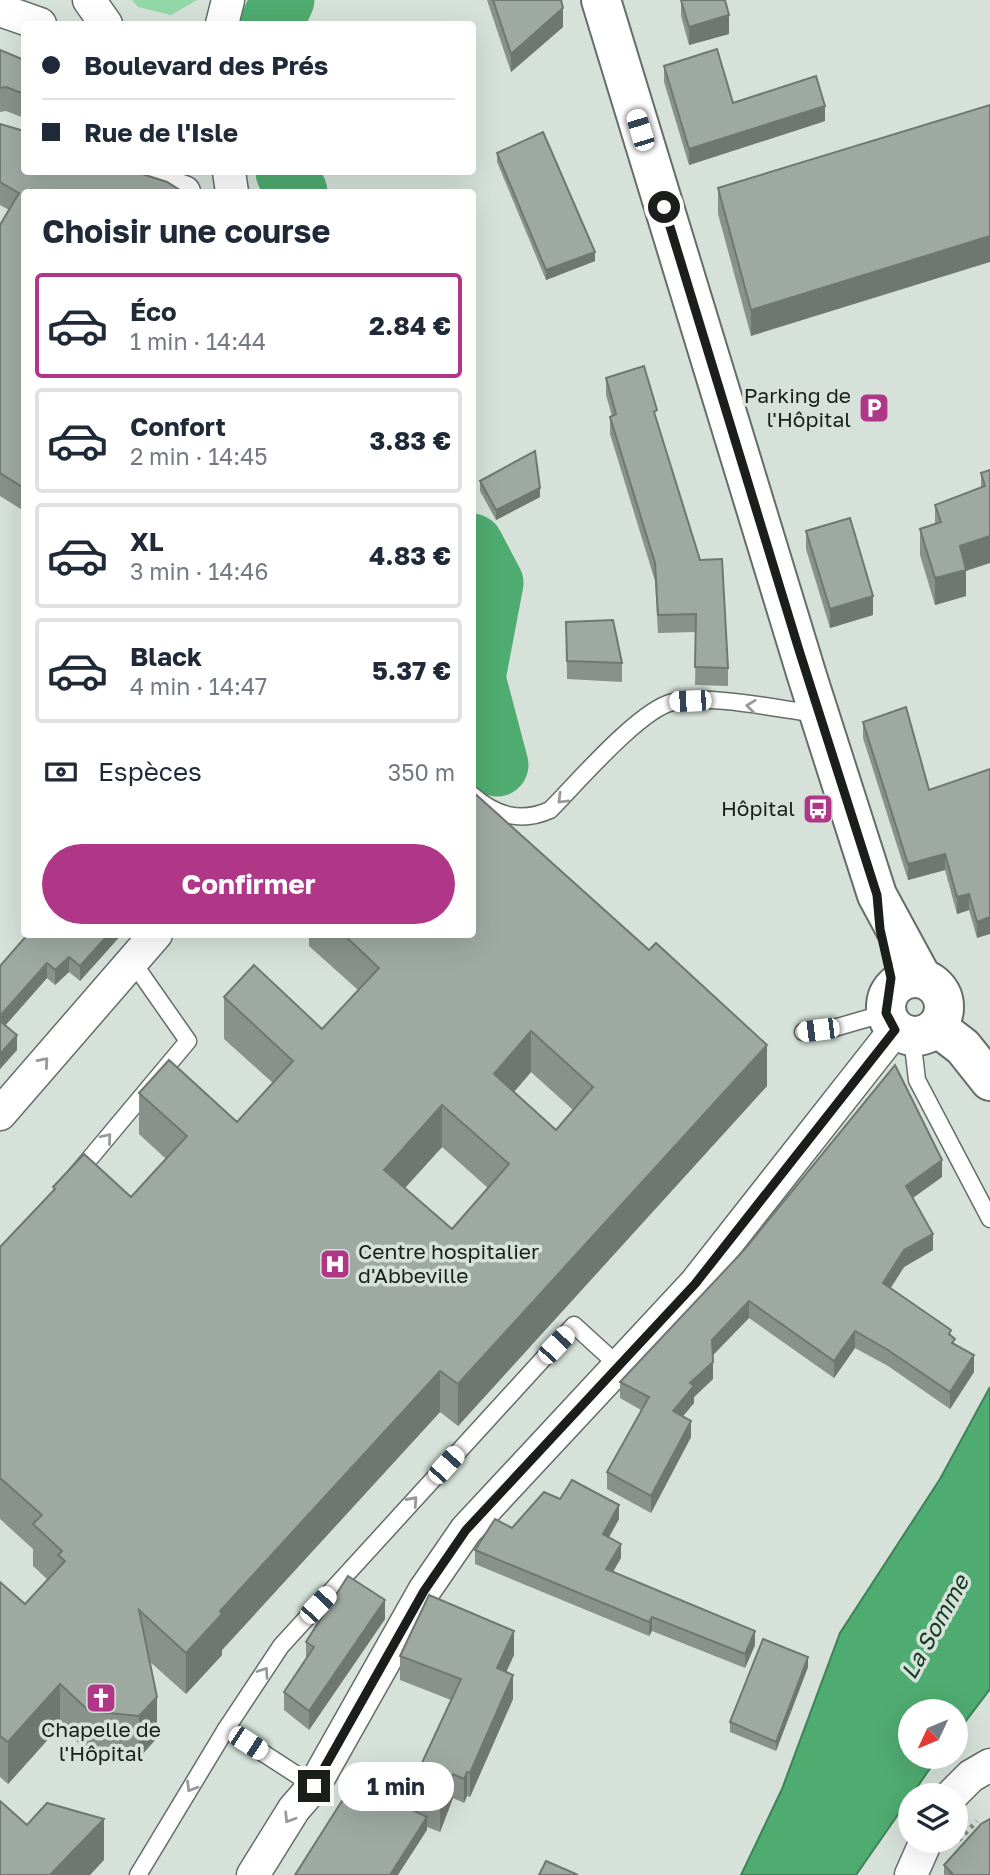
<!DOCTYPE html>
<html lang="fr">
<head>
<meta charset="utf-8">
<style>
  :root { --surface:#fff; --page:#f2f2f3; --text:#1f2937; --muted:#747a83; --line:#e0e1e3; --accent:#b03688 }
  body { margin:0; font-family:"Golos Text",sans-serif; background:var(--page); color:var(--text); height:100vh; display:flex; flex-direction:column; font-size:26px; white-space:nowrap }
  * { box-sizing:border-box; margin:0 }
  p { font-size:23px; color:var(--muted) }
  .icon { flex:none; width:38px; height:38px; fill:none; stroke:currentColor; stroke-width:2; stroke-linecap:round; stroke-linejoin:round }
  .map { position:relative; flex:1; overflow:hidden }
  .details { position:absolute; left:21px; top:189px; width:455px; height:749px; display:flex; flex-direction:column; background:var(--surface); border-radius:7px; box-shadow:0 7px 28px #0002 }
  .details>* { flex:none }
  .guide { position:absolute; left:21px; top:21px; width:455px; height:154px; border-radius:7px; box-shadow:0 7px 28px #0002; display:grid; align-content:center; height:154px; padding:0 21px; background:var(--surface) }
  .needle { width:46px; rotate:226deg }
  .controls { position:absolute; left:898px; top:1699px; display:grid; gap:14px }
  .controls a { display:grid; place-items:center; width:70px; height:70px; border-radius:50%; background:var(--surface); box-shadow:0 7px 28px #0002; font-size:35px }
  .end { position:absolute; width:32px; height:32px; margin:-16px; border:9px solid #1b1f1c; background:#fff; box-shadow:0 0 0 4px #fff }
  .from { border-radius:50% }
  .bubble { position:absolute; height:49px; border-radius:24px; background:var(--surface); box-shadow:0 7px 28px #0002; font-size:23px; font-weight:700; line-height:49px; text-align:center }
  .car { position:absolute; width:21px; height:42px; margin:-21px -10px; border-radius:9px; box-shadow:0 0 5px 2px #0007; background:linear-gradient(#fff 24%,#345 0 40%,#fff 0 76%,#345 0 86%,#fff 0) }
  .guide b { display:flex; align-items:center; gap:24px; height:66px; font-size:26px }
  .guide b+b { border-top:2px solid var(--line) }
  .guide i { width:18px; height:18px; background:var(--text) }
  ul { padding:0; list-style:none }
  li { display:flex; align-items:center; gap:21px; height:105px; margin:0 14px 10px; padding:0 7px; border:4px solid var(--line); border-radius:7px }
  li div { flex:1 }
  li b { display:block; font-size:26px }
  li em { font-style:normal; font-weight:700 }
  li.active { border-color:var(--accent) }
  li>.icon { width:63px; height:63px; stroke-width:1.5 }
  h2 { padding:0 21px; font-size:32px; line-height:84px }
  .pay { display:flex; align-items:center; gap:18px; height:77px; padding:0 21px; font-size:26px }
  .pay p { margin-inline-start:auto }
  .primary-button { display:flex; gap:14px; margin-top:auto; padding:14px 21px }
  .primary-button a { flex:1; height:80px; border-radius:42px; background:var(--accent); color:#fff; font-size:28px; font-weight:700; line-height:80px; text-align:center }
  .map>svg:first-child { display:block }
  .green { fill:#92d9a7 }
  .water { fill:#4fac70; stroke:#3f8257; stroke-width:2 }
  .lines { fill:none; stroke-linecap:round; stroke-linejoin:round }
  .river { stroke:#4fac70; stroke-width:63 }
  .service-casing { stroke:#636e66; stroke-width:19 }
  .minor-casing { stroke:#636e66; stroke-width:35 }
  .primary-casing { stroke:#636e66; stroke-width:42 }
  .path { stroke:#828a84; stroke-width:4.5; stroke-dasharray:3.5 5; stroke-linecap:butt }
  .service { stroke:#fff; stroke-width:16 }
  .minor { stroke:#fff; stroke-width:32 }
  .primary { stroke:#fff; stroke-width:38 }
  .wall { fill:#88928a; fill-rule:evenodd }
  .shaded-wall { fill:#6f7771 }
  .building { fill:#9eaaa1; stroke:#6f7771; stroke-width:2; fill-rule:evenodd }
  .oneway { stroke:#989a99 }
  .route { stroke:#1b1f1c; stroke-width:9 }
  .labels { text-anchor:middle; stroke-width:7; stroke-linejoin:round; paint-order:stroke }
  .poi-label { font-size:21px; fill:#1b1f1c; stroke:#d6e2d9; text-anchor:end }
  .water-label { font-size:23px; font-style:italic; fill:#123921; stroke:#d6e2d9 }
</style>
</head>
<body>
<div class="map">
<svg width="990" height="1875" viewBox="0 0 990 1875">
  <rect width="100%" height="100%" fill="#d6e2d9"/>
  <path class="green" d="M132,0h65l-26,15 -33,-8z"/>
  <path class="water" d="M990,1387v302l-34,45v-22h-46v45h28l-82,118h-115l41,-86 58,-156 100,-154z"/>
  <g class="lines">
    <g class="river">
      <path d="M271,24l12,-24"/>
      <path d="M287,172l9,20"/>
      <path d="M472,545l20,38 -18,95 23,87"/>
    </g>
    <g class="service-casing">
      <g id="service">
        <path d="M472,795c24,21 49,28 78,15 26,-26 90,-101 123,-108 38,-8 105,7 144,12"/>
        <path d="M803,1032l31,-4 52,-15"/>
        <path d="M912,1037l5,43 73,139"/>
        <path d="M76,1175l112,-134 -56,-80"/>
        <path d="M226,1729l88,57"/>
        <path d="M138,1875l88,-146 55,-83 293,-321 45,41"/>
      </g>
    </g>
    <g class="minor-casing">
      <g id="minor">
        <path d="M89,0l17,24"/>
        <path d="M0,10l40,14"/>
        <path d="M222,24l6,-24"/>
        <path d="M127,172l57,20"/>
        <path d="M229,172l3,20"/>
        <path d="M0,1114l156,-180"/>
        <path d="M951,1796l20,-20 19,-11"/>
        <path d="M253,1875l41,-66 20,-23 110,-195 42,-61 229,-246 200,-254"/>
        <path d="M911,1875l15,-34"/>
      </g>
    </g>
    <g class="primary-casing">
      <g id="primary">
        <path d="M601,0l206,676 70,219 45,83"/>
        <circle cx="915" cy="1007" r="29"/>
        <path d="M937,1027l26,20 27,34"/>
      </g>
    </g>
    <path class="path" d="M959,1840l18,-19"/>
    <use href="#service" class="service"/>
    <use href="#minor" class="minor"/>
    <use href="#primary" class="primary"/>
  </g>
  <g class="wall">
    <path d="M487,0h74l2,27 -52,45z"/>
    <path d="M681,0h44l4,34 -40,11 -8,-29z"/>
    <path d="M0,50l24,10v58l-18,-7 -6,1z"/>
    <path d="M664,66l69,37 92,18 -136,44 -25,-83z"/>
    <path d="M990,105l-239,231 -33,-122v-26z"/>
    <path d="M0,124l24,68v319l-24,-15v-271l9,-15 -9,-5z"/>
    <path d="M497,153l98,108 -49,19 -49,-118z"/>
    <path d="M606,378l51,43 71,247v18l-33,-1 1,-53 -38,1 -3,-52 -45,-147v-17l2,-1 -6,-21z"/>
    <path d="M990,470l-24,101v25l-31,9 -15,-50v-26l15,-5v-19l46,-17v-15z"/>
    <path d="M480,481l60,16 -44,23 -16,-29z"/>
    <path d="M806,531l67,84 -43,13 -24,-79z"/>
    <path d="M566,622l56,41v19l-55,-3z"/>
    <path d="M863,722l66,68 61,-21 -13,169 -8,-28 -12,4 -12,-44 -37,10 -45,-142z"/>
    <path d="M28,934h94l-42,47 -11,-9 -14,13 -8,-7 -42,48 12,24 -17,19v-103z"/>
    <path d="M309,934h99l359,152 -309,340 -18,-14 -218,238v5l-36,39 -37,-33 8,77 -18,20 -50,-5 -29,-27 -52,58 -8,-7v-195l25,22 23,-24 -15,-14v-17l-33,-30v-272l53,-56v-4l78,10 35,-38 -27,-25v-41l98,29 36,-39 -49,-44v-42l98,32 36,-39 -49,-44zM531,1072l42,38 -17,20 -42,-38zM442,1147l46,41 -36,41 -47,-41z"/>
    <path d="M942,1177l-30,21 21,52 -29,17 -13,21 60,48 4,9 19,27 -24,37 -62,-43 -33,-18 -21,30 -85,-60 -37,38 1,23 -19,18v6l-11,13 8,21 -40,76 -44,-24v-17l34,-62 -21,-12v-16z"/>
    <path d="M560,1499l59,20 -10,18 12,21 -8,14 142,73 -10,23 -93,-37 -3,5 -174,-72v-14z"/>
    <path d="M385,1619l-76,111 -25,-20v-18l22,-33v-17z"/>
    <path d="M514,1655l-8,17 7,27 -43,98 -3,-1 -3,7 -11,-5 -13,34 -13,-5v3l-20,-23v-12l44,-95 -51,-20v-24z"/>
    <path d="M808,1667l-32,84 -46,-19v-10z"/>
    <path d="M944,1865l46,10h-46z"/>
  </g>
  <g class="shaded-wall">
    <path d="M563,8v19l-52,45v-18z"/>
    <path d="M729,15v19l-40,11v-18z"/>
    <path d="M825,106v15l-136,44v-16z"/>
    <path d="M990,236v26l-239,74v-26z"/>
    <path d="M595,252v9l-49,19v-10z"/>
    <path d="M540,488v9l-44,23v-10z"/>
    <path d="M990,536v27l-24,8v25l-31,9v-27l25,-32z"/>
    <path d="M873,596v19l-43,13v-19z"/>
    <path d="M945,854v16l-37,10v-16z"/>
    <path d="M969,894v16l-12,4v-17z"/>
    <path d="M990,917v17l-13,4v-16z"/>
    <path d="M109,934h13l-42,47v-15z"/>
    <path d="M69,957v15l-14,13v-15z"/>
    <path d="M47,963v15l-47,53v-15z"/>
    <path d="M531,1031v41l-37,43v-41z"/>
    <path d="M17,1035v15l-17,19v-15z"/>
    <path d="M767,1045v41l-309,340v-42z"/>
    <path d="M442,1105v42l-58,64v-41z"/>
    <path d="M942,1160v17l-36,26v-17z"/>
    <path d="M933,1234v16l-29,17 -21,32v-16l21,-33z"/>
    <path d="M749,1301v17l-37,38v-16z"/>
    <path d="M855,1331v17l-21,30v-17z"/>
    <path d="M974,1355v17l-24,37v-17z"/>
    <path d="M713,1362v17l-19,18v6l-21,25v-17l17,-28z"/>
    <path d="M440,1371v41l-218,238v5l-36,39v-41l34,-42z"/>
    <path d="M691,1421v16l-40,76v-17z"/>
    <path d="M619,1505v14l-16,29v-14z"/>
    <path d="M621,1544v14l-15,25v-14z"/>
    <path d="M385,1600v19l-76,111v-19z"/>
    <path d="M652,1617v14l-3,5v-14z"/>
    <path d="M514,1631v24l-17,37v-24z"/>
    <path d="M755,1631v14l-10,23v-14z"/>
    <path d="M808,1657v10l-32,84v-9z"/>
    <path d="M513,1675v24l-43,98v-24z"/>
    <path d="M60,1684v42l-52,58v-42z"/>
    <path d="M157,1697v41l-18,20v-42z"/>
    <path d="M467,1772v24l-3,7v-24z"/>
    <path d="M453,1774v24l-13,34v-24z"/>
    <path d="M427,1817v13l-29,45h-8z"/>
    <path d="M104,1819v41l-14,15h-40z"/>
  </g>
  <g class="building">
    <path d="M493,0h68l2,8 -52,46z"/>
    <path d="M681,0h44l4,15 -40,12z"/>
    <path d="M717,49l16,54 83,-27 9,30 -136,43 -25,-83z"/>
    <path d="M0,50l24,10v34l-18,-7 -6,1z"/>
    <path d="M990,105v131l-239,74 -33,-122z"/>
    <path d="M0,124l24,7v41h112l31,10 16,10h-159v296l-24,-15v-248l19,-32 -19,-11z"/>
    <path d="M543,132l52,120 -49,18 -49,-117z"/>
    <path d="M644,366l13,44 -3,2 46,148 22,-1 6,109 -33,-1 1,-53 -38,1 -3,-52 -45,-146 6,-3 -10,-36z"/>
    <path d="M535,451l5,37 -44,22 -16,-29z"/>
    <path d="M990,470v66l-30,10 6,24 -31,8 -15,-49 21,-7 -6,-17 50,-19 -4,-13z"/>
    <path d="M850,518l23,78 -43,13 -24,-78z"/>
    <path d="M613,620l9,43 -55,-2 -1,-39z"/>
    <path d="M906,707l23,83 61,-21v148l-13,5 -8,-28 -12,3 -12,-43 -37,10 -45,-142z"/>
    <path d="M472,791l177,159 7,-7 111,102 -309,339 -18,-13 -220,240 2,3 -36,39 -47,-43 18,87 -18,19 -50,-5 -29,-27 -52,58 -8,-6v-154l25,22 40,-43 -7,-6 4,-4 -29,-27 9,-9 -42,-37v-231l55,-58 -2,-2 31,-33 47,43 56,-61 -48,-43 30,-33 68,62 56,-61 -69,-64 30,-32 68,64 57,-61 -36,-34h129zM531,1031l62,56 -37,43 -62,-56zM442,1105l67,59 -57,65 -68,-59z"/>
    <path d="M28,934h81l-29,32 -11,-9 -14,13 -8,-7 -47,53v-50z"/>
    <path d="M0,1021l17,14 -17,19z"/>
    <path d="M895,1065l47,95 -36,26 27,48 -29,16 -21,33 68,47 -2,4 6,5 -3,4 22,12 -24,37 -62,-42 -33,-19 -21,30 -85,-60 -37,39 1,22 -23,21 4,3 -21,25 18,10 -40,75 -44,-24 42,-75 -29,-15 124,-132z"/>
    <path d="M572,1480l47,25 -16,29 18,10 -15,25 149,62 -10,23 -93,-37 -3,5 -174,-72 20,-31 17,9 32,-36 16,7z"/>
    <path d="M348,1576l37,24 -76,111 -25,-19 30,-45 -8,-5z"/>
    <path d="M429,1595l85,36 -17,37 16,7 -43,98 -3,-1 -3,7 -11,-5 -13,34 -33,-13 54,-116 -61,-23z"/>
    <path d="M763,1639l45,18 -32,85 -46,-20z"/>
    <path d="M354,1782l73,35 -37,58h-95z"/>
    <path d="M0,1801l27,24 20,-22 57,16 -54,56h-50z"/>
    <path d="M990,1819v56h-40l2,-2 -8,-8 37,-41z"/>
    <path d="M546,1861l32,14h-39z"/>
  </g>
  <defs><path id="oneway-chevron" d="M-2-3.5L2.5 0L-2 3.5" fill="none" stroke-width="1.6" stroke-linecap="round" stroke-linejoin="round" transform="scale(1.75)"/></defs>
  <g class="oneway">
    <use href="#oneway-chevron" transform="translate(751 706) rotate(-173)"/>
    <use href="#oneway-chevron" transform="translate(562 799) rotate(135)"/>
    <use href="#oneway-chevron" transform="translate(44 1062) rotate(-49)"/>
    <use href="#oneway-chevron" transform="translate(107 1138) rotate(-50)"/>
    <use href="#oneway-chevron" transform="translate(413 1501) rotate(-48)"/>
    <use href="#oneway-chevron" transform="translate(264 1672) rotate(-56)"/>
    <use href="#oneway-chevron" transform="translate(191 1787) rotate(121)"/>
    <use href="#oneway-chevron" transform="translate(289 1818) rotate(122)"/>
  </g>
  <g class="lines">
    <path class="route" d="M314,1786l110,-195 42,-61 229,-246 200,-254 -9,-17 5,-35 -11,-49 -3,-34 -78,-245 -135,-443"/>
  </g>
  <defs>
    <g id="parking-square" transform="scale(1.575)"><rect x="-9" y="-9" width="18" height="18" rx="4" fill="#b03688" stroke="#d6e2d9"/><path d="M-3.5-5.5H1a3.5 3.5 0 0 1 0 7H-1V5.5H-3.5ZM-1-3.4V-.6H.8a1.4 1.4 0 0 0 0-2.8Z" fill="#fff"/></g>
    <g id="bus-square" transform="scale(1.575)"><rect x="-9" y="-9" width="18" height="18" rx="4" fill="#b03688" stroke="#d6e2d9"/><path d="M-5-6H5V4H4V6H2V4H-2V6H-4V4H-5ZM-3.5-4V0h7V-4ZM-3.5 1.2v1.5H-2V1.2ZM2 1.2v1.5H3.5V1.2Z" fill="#fff"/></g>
    <g id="hospital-square" transform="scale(1.575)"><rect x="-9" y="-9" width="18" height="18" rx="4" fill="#b03688" stroke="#d6e2d9"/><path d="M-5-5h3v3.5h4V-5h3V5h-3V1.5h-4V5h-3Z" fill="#fff"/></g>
    <g id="church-square" transform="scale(1.575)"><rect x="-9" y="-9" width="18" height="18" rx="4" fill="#b03688" stroke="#d6e2d9"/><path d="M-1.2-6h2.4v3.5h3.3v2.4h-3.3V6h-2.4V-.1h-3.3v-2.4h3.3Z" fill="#fff"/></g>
  </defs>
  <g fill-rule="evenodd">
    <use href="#parking-square" x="874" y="408"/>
    <use href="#bus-square" x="818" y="809"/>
    <use href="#hospital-square" x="335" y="1264"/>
    <use href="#church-square" x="101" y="1698"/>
  </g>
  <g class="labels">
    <g class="poi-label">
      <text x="851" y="403">Parking de<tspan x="851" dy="24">l'Hôpital</tspan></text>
      <text x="795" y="816">Hôpital</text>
      <text x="358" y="1259" text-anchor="start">Centre hospitalier<tspan x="358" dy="24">d'Abbeville</tspan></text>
      <text x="101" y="1737" text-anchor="middle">Chapelle de<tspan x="101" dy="24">l'Hôpital</tspan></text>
    </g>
    <g class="water-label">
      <text transform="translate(935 1627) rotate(-61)" y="8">La Somme</text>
    </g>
  </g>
</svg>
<div class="controls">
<a><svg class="needle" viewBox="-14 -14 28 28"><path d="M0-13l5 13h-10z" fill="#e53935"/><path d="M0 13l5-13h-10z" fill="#747a83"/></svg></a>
<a><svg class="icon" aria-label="layers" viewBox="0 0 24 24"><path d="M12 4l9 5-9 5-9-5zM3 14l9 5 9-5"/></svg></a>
</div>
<i class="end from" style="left:664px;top:207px"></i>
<i class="end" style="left:314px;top:1786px"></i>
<div class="bubble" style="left:338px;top:1762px;width:116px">1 min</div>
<i class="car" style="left:640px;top:130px;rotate:343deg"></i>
<i class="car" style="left:690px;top:701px;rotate:268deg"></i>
<i class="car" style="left:818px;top:1030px;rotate:263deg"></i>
<i class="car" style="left:556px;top:1345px;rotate:43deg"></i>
<i class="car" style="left:446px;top:1465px;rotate:42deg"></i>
<i class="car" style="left:318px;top:1605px;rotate:43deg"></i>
<i class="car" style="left:248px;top:1743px;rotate:123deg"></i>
<div class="guide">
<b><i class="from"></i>Boulevard des Prés</b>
<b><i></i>Rue de l'Isle</b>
</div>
<section class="details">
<h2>Choisir une course</h2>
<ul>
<li class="active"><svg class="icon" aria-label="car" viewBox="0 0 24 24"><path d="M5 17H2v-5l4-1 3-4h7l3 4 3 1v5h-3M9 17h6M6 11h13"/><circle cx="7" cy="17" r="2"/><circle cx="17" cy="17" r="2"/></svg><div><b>Éco</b><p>1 min · 14:44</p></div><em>2.84 €</em></li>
<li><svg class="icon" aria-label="car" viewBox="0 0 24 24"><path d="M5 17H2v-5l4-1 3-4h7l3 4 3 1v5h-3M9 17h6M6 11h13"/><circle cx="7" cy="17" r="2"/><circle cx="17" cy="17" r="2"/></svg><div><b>Confort</b><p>2 min · 14:45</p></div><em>3.83 €</em></li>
<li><svg class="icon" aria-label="car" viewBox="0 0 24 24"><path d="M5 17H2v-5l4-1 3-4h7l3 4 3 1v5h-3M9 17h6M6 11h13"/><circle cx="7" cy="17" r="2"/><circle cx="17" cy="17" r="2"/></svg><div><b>XL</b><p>3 min · 14:46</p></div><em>4.83 €</em></li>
<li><svg class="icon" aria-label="car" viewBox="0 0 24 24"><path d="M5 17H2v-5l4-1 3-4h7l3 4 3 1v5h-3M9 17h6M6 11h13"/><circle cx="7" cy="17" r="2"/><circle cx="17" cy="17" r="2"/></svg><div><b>Black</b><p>4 min · 14:47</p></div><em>5.37 €</em></li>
</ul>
<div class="pay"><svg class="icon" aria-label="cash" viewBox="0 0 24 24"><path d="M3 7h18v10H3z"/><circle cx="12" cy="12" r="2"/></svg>Espèces<p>350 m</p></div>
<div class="primary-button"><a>Confirmer</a></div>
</section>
</div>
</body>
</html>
